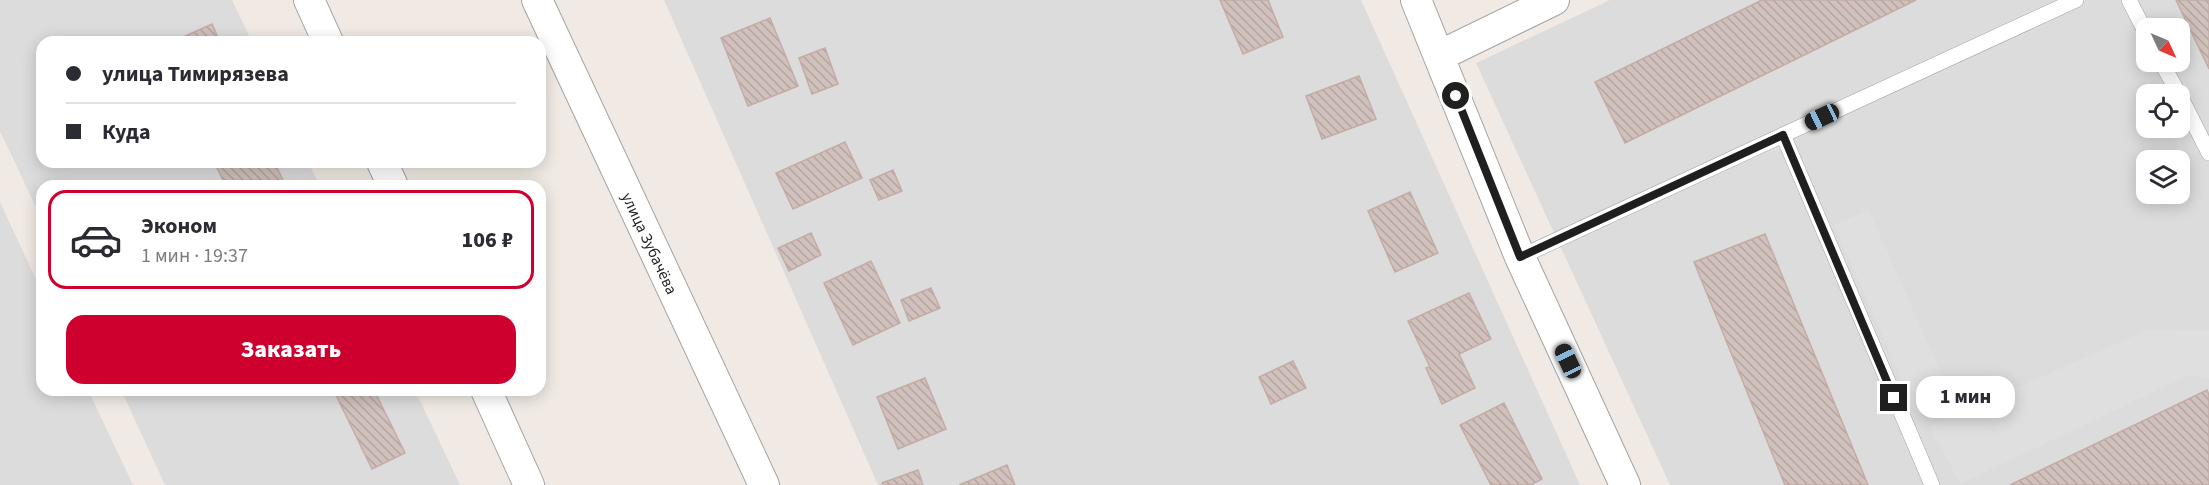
<!DOCTYPE html>
<html lang="ru">
<head>
<meta charset="utf-8">
<style>
  :root { --surface:#fff; --page:#f7f7f7; --text:#2b2b33; --muted:#7c7c81; --line:#e1e1e2; --accent:#ce002e }
  body { margin:0; font-family:"Source Sans 3",sans-serif; background:var(--page); color:var(--text); height:100vh; display:flex; flex-direction:column; font-size:22px; white-space:nowrap }
  * { box-sizing:border-box; margin:0 }
  p { font-size:20px; color:var(--muted) }
  .icon { flex:none; width:33px; height:33px; fill:none; stroke:currentColor; stroke-width:2; stroke-linecap:round; stroke-linejoin:round }
  .map { position:relative; flex:1; overflow:hidden }
  .sheet { position:absolute; left:36px; top:180px; width:510px; height:216px; display:flex; flex-direction:column; background:var(--surface); border-radius:18px; box-shadow:0 3px 15px #0003 }
  .sheet>* { flex:none }
  .guide { position:absolute; left:36px; top:36px; width:510px; height:132px; border-radius:18px; box-shadow:0 3px 15px #0003; display:grid; align-content:center; height:132px; padding:0 30px; background:var(--surface) }
  .needle { width:39px; rotate:134deg }
  .tools { position:absolute; left:2136px; top:18px; display:grid; gap:12px }
  .tools a { display:grid; place-items:center; width:54px; height:54px; border-radius:12px; background:var(--surface); box-shadow:0 3px 15px #0003; font-size:30px }
  .end { position:absolute; width:27px; height:27px; margin:-14px; border:8px solid #1f1f1f; background:#fff; box-shadow:0 0 0 3px #fff }
  .from { border-radius:50% }
  .bubble { position:absolute; height:42px; border-radius:18px; background:var(--surface); box-shadow:0 3px 15px #0003; font-size:20px; font-weight:800; line-height:42px; text-align:center }
  .car { position:absolute; width:18px; height:36px; margin:-18px -9px; border-radius:8px; box-shadow:0 0 4px 2px #0007; background:linear-gradient(#222 24%,#8ab4d8 0 40%,#222 0 76%,#8ab4d8 0 86%,#222 0) }
  .guide b { display:flex; align-items:center; gap:21px; height:57px; font-size:22px }
  .guide b+b { border-top:2px solid var(--line) }
  .guide i { width:15px; height:15px; background:var(--text) }
  ul { padding:10px 0 0; list-style:none }
  li { display:flex; align-items:center; gap:18px; height:99px; margin:0 12px 9px; padding:0 18px; border:3px solid transparent; border-radius:18px }
  li div { flex:1 }
  li b { display:block; font-size:22px }
  li em { font-style:normal; font-weight:800 }
  li.current { border-color:var(--accent) }
  li>.icon { width:54px; height:54px; stroke-width:1.5 }
  .button { display:flex; gap:12px; margin-top:auto; padding:12px 30px }
  .button a { flex:1; height:69px; border-radius:18px; background:var(--accent); color:#fff; font-size:24px; font-weight:800; line-height:69px; text-align:center }
  .map>svg:first-child { display:block }
  .residential { fill:#dddcdc; fill-rule:evenodd }
  .parking { fill:#dfdfdf }
  .building { fill:url(#building-back-hatch); stroke:#c4aca5; stroke-width:1.5 }
  .lines { fill:none; stroke-linecap:round; stroke-linejoin:round }
  .service-casing { stroke:#a3a3a3; stroke-width:16 }
  .minor-casing { stroke:#a3a3a3; stroke-width:32 }
  .service { stroke:#fff; stroke-width:15 }
  .minor { stroke:#fff; stroke-width:30 }
  .route { stroke:#1f1f1f; stroke-width:8 }
  .labels { text-anchor:middle; stroke-width:4.5; stroke-linejoin:round; paint-order:stroke }
  .street-label { font-size:16px; fill:#1f1f1f; stroke:#fff }
</style>
</head>
<body>
<div class="map">
<svg width="2209" height="485" viewBox="0 0 2209 485">
  <defs>
    <pattern id="building-back-hatch" width="6" height="6" patternUnits="userSpaceOnUse" patternTransform="scale(1.5)"><rect width="6" height="6" fill="#d1c1bd"/><path d="M-1 5l2 2M0 0l6 6M5-1l2 2" fill="none" stroke="#b3a5a2"/></pattern>
  </defs>
  <rect width="100%" height="100%" fill="#f1eae4"/>
  <g class="residential">
    <path d="M0,0h232l20,42h-210v120h266l12,24h-278v34l-42,-89z"/>
    <path d="M664,0h697l219,485h-702z"/>
    <path d="M1610,0h599v485h-539l-194,-422zM2146,28h34v34h-34zM2146,94h34v34h-34zM2146,160h34v34h-34z"/>
    <path d="M0,202l42,90v98h46l45,95h-133z"/>
    <path d="M121,390h294l45,95h-295z"/>
  </g>
  <g class="parking">
    <path d="M1869,210l84,190 -35,16 -84,-191z"/>
    <path d="M2147,330l62,1v48l-20,-4 -229,109 -30,-58z"/>
  </g>
  <g class="building">
    <path d="M1220,0h48l15,37 -40,17z"/>
    <path d="M1762,0h154l-291,143 -30,-61z"/>
    <path d="M2176,0h33v69z"/>
    <path d="M770,18l28,68 -50,20 -27,-68z"/>
    <path d="M212,24l8,18h-48z"/>
    <path d="M825,48l13,36 -26,10 -13,-36z"/>
    <path d="M1359,76l17,43 -54,20 -16,-43z"/>
    <path d="M845,142l17,36 -69,31 -17,-36z"/>
    <path d="M214,162h60l12,24h-60z"/>
    <path d="M893,170l9,21 -23,9 -9,-20z"/>
    <path d="M1410,192l28,61 -43,19 -27,-61z"/>
    <path d="M811,233l10,22 -32,16 -11,-23z"/>
    <path d="M1765,234l103,251h-83l-91,-223z"/>
    <path d="M871,261l29,62 -47,22 -29,-62z"/>
    <path d="M931,288l9,20 -31,13 -8,-21z"/>
    <path d="M1469,293l22,46 -32,15 16,34 -33,16 -16,-36 4,-1 -22,-46z"/>
    <path d="M1293,361l13,27 -35,16 -12,-27z"/>
    <path d="M925,378l21,51 -48,20 -21,-52z"/>
    <path d="M374,390l31,63 -33,16 -38,-78z"/>
    <path d="M2207,390l2,5v90h-199z"/>
    <path d="M1504,403l38,76 -11,6h-40l-31,-60z"/>
    <path d="M1007,465l8,20h-56z"/>
    <path d="M918,470l5,15h-40l-1,-2z"/>
  </g>
  <g class="lines">
    <g class="service-casing">
      <g id="service">
        <path d="M2129,0l17,33"/>
        <path d="M2161,62l18,32"/>
        <path d="M2180,96l29,57"/>
        <path d="M1783,135l293,-135"/>
        <path d="M1520,257l263,-122 149,350"/>
      </g>
    </g>
    <g class="minor-casing">
      <g id="minor">
        <path d="M309,0l19,42"/>
        <path d="M537,0l227,485"/>
        <path d="M1416,0l104,257 105,228"/>
        <path d="M1439,56l115,-56"/>
        <path d="M382,162l11,24"/>
        <path d="M486,390l43,95"/>
      </g>
    </g>
    <use href="#service" class="service"/>
    <use href="#minor" class="minor"/>
  </g>
  <g class="lines">
    <path class="route" d="M1456,96l64,161 263,-122 111,263"/>
  </g>
  <g class="labels">
    <g class="street-label">
      <text transform="translate(650 243) rotate(65)" y="6">улица Зубачёва</text>
    </g>
  </g>
</svg>
<div class="tools">
<a><svg class="needle" viewBox="-14 -14 28 28"><path d="M0-13l5 13h-10z" fill="#e53935"/><path d="M0 13l5-13h-10z" fill="#7c7c81"/></svg></a>
<a><svg class="icon" aria-label="locate" viewBox="0 0 24 24"><circle cx="12" cy="12" r="6"/><path d="M12 2v4M12 18v4M2 12h4M18 12h4"/></svg></a>
<a><svg class="icon" aria-label="layers" viewBox="0 0 24 24"><path d="M12 4l9 5-9 5-9-5zM3 14l9 5 9-5"/></svg></a>
</div>
<i class="end from" style="left:1456px;top:96px"></i>
<i class="end" style="left:1894px;top:398px"></i>
<div class="bubble" style="left:1916px;top:376px;width:99px">1 мин</div>
<i class="car" style="left:1822px;top:117px;rotate:245deg"></i>
<i class="car" style="left:1568px;top:361px;rotate:335deg"></i>
<div class="guide">
<b><i class="from"></i>улица Тимирязева</b>
<b><i></i>Куда</b>
</div>
<section class="sheet">
<ul>
<li class="current"><svg class="icon" aria-label="car" viewBox="0 0 24 24"><path d="M5 17H2v-5l4-1 3-4h7l3 4 3 1v5h-3M9 17h6M6 11h13"/><circle cx="7" cy="17" r="2"/><circle cx="17" cy="17" r="2"/></svg><div><b>Эконом</b><p>1 мин · 19:37</p></div><em>106 ₽</em></li>
</ul>
<div class="button"><a>Заказать</a></div>
</section>
</div>
</body>
</html>
